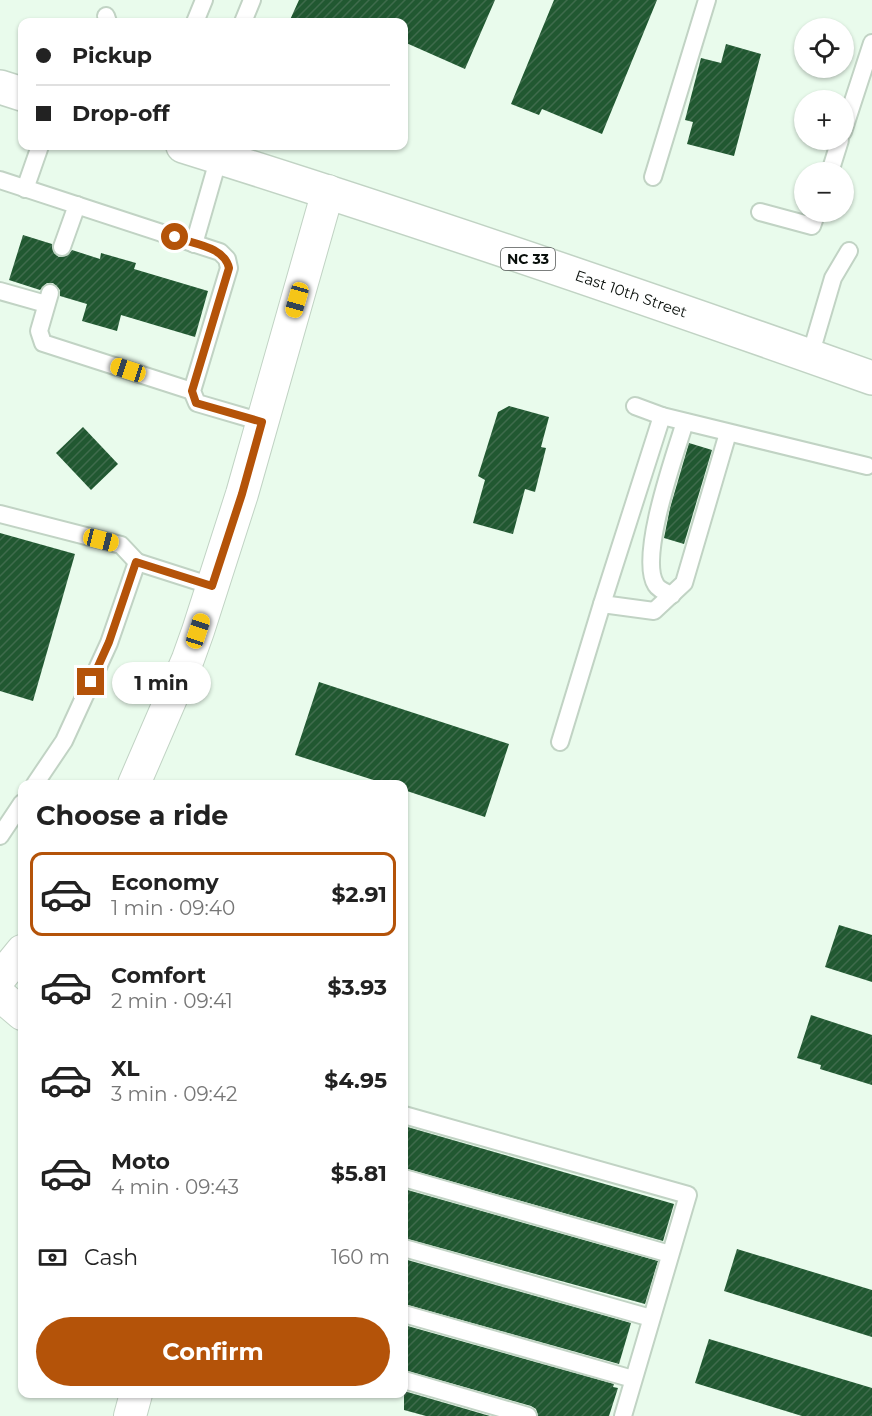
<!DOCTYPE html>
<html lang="en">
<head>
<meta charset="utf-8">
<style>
  :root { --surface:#fff; --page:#f2f2f2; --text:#222; --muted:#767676; --line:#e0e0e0; --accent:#b45309 }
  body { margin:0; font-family:Montserrat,sans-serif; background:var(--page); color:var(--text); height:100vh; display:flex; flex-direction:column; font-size:22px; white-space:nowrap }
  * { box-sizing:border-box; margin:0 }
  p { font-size:20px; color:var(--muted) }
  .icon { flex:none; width:33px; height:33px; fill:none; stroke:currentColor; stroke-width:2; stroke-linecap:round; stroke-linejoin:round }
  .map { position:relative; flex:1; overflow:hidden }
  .details { position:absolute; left:18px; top:780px; width:390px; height:618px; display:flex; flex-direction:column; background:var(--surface); border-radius:12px; box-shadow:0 2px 4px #0004 }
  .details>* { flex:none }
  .banner { position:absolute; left:18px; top:18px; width:390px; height:132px; border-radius:12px; box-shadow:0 2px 4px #0004; display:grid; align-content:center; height:132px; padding:0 18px; background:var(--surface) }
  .buttons { position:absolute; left:794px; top:18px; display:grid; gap:12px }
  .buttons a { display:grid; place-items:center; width:60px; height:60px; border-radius:50%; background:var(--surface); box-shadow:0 2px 4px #0004; font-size:30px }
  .end { position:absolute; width:27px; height:27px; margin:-14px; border:8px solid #b45309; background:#fff; box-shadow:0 0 0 3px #fff }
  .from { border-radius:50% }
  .bubble { position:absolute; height:42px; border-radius:21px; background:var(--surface); box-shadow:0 2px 4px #0004; font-size:20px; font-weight:700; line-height:42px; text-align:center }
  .car { position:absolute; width:18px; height:36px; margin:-18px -9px; border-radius:8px; box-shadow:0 0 4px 2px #0007; background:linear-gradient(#f5c518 24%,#345 0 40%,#f5c518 0 76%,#345 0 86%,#f5c518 0) }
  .banner b { display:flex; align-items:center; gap:21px; height:57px; font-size:22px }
  .banner b+b { border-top:2px solid var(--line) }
  .banner i { width:15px; height:15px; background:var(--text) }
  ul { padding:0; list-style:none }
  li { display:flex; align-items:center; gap:18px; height:84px; margin:0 12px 9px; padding:0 6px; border:3px solid transparent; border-radius:12px }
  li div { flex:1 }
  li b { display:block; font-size:22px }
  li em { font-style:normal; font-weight:700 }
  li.active { border-color:var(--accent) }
  li>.icon { width:54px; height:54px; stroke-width:1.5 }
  h2 { padding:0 18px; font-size:27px; line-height:72px }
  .pay { display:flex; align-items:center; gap:15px; height:66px; padding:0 18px; font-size:22px }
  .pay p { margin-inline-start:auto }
  .button { display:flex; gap:12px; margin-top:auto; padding:12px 18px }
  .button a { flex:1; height:69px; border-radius:36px; background:var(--accent); color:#fff; font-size:24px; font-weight:700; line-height:69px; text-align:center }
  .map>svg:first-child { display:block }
  .building { fill:url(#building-hatch) }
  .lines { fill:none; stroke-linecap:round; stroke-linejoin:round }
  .service-casing { stroke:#c1d3c4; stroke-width:20 }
  .minor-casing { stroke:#c1d3c4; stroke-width:34 }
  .primary-casing { stroke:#c1d3c4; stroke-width:36 }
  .service { stroke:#fff; stroke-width:16 }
  .minor { stroke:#fff; stroke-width:32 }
  .primary { stroke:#fff; stroke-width:33 }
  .route { stroke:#b45309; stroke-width:8 }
  .labels { text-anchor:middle; stroke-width:6; stroke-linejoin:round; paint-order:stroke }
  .shield { fill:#fff; stroke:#525654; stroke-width:1.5 }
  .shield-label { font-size:14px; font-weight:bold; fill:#080e0a }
  .street-label { font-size:15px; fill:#080e0a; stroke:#fff }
</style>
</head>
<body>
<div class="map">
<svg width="872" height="1416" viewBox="0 0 872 1416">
  <defs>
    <pattern id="building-hatch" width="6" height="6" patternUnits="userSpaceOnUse" patternTransform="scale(1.5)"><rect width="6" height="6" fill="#215831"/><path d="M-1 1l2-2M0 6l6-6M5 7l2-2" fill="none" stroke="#3f6b4c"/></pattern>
  </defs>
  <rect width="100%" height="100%" fill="#e9fbec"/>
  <g class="building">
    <path d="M299,0h196l-30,69 -61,-27v-20h-115z"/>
    <path d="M554,0h103l-55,134 -60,-25 -3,6 -28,-11z"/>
    <path d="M726,44l35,10 -27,102 -47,-12 6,-22 -8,-2 16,-62 20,5z"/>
    <path d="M23,235l29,9 2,9 5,4 9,-2 4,-5 28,9 1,-6 35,10 -2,6 74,22 -13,46 -74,-22 -4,16 -35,-10 5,-17 -27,-8v-6l-7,-7h-6l-7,7 -31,-10z"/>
    <path d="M509,406l40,11 -8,30 5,1 -11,44 -10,-3 -12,45 -40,-11 12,-43 -7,-4 20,-64z"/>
    <path d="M83,427l35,37 -27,26 -35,-37z"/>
    <path d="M689,443l23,7 -28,94 -20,-6 6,-30z"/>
    <path d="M0,533l75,21 -42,147 -33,-10z"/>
    <path d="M319,682l190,62 -24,73 -81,-27v-6h-18l-91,-29z"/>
    <path d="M839,925l33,10v47l-47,-15z"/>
    <path d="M811,1015l61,20v50l-52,-16 1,-4 -24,-7z"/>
    <path d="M404,1126l270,78 -11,37 -259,-73z"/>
    <path d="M404,1189l254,72 -13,43 -241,-66z"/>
    <path d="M737,1249l135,41v47l-148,-46z"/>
    <path d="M404,1259l227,64 -12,41 -215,-60z"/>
    <path d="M404,1325l210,59 -1,3 5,1 -9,28h-71l-2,-7 -5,-3 -127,-36z"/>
    <path d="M709,1339l163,49v28h-70l-107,-33z"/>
    <path d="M404,1391l86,25h-64l-22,-6z"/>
  </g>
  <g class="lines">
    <g class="service-casing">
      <g id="service">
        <path d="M106,16l2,6"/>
        <path d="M195,22l9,-22"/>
        <path d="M243,22l9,-22"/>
        <path d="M843,132l29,-89"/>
        <path d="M830,172l10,-32"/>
        <path d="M653,177l54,-177"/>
        <path d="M0,180l220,72 7,7 2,9 -37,123 5,12 65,19"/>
        <path d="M25,189l15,-43"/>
        <path d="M760,212l52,14 5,-14"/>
        <path d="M194,244l25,-87"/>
        <path d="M62,247l15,-42"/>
        <path d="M0,291l46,13"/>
        <path d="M50,293l-11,38 4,12 149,48"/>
        <path d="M810,356l23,-78 16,-27"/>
        <path d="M662,416l205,50"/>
        <path d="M0,514l121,31 16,17"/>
        <path d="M672,595c-5,-2 -13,-5 -16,-10 -18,-27 19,-131 29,-163"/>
        <path d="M602,604l52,7 30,-28 44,-150"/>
        <path d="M560,742l42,-138 60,-188 -27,-10"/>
        <path d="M35,784l29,-43 45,-98 28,-81 75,24"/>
        <path d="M0,836l22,-33"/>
        <path d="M404,1115l284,80 -65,221"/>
        <path d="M404,1178l266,76"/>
        <path d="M404,1248l247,70"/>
        <path d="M404,1314l229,65"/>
        <path d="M404,1380l124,36"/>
      </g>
    </g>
    <g class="minor-casing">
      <g id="minor">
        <path d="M134,784l54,-125 10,-28 44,-137 86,-303"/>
        <path d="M0,978l22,-27"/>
        <path d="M0,995l22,19"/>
        <path d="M130,1416l6,-22"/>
      </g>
    </g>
    <g class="primary-casing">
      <g id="primary">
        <path d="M0,87l22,7"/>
        <path d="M183,146c231,72 461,151 689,232"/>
      </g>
    </g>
    <use href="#service" class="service"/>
    <use href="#minor" class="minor"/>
    <use href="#primary" class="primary"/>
  </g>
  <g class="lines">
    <path class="route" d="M91,682l18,-40 27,-80 76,24 30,-92 20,-72 -66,-19 -4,-12 37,-123c-5,-22 -36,-24 -54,-31"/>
  </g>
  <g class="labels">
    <rect class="shield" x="501" y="248" width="54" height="22" rx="4.5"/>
    <g class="shield-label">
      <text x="528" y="264">NC 33</text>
    </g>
    <g class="street-label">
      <text transform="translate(631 294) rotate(19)" y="5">East 10th Street</text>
    </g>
  </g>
</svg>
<div class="buttons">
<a><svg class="icon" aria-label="locate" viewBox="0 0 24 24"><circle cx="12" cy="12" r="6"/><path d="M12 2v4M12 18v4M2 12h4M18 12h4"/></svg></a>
<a>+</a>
<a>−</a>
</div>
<i class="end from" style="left:175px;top:237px"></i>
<i class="end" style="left:91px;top:682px"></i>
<div class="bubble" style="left:112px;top:662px;width:99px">1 min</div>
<i class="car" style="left:297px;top:300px;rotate:196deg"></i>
<i class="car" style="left:128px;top:370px;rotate:288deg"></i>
<i class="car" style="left:101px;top:540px;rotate:104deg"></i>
<i class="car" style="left:198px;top:631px;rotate:18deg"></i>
<div class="banner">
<b><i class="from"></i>Pickup</b>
<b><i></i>Drop-off</b>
</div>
<section class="details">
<h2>Choose a ride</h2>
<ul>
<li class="active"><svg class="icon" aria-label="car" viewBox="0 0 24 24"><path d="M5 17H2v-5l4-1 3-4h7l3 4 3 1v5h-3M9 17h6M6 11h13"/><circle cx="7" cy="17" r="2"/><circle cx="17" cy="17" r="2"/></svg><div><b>Economy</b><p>1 min · 09:40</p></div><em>$2.91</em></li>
<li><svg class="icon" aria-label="car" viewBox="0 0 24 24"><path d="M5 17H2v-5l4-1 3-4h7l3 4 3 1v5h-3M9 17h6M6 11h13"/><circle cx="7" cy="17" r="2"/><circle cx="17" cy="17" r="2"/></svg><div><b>Comfort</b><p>2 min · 09:41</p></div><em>$3.93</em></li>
<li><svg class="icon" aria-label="car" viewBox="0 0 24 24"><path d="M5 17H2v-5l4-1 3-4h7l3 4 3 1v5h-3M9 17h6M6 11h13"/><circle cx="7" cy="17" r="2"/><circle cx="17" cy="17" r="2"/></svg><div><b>XL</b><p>3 min · 09:42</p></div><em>$4.95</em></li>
<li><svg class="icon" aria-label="car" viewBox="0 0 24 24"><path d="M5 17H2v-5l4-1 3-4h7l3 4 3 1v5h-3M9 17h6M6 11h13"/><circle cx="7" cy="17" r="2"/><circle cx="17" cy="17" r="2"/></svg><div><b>Moto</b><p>4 min · 09:43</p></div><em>$5.81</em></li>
</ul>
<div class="pay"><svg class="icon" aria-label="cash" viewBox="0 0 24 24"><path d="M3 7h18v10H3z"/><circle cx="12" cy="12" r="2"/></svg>Cash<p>160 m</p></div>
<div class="button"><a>Confirm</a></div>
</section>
</div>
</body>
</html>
